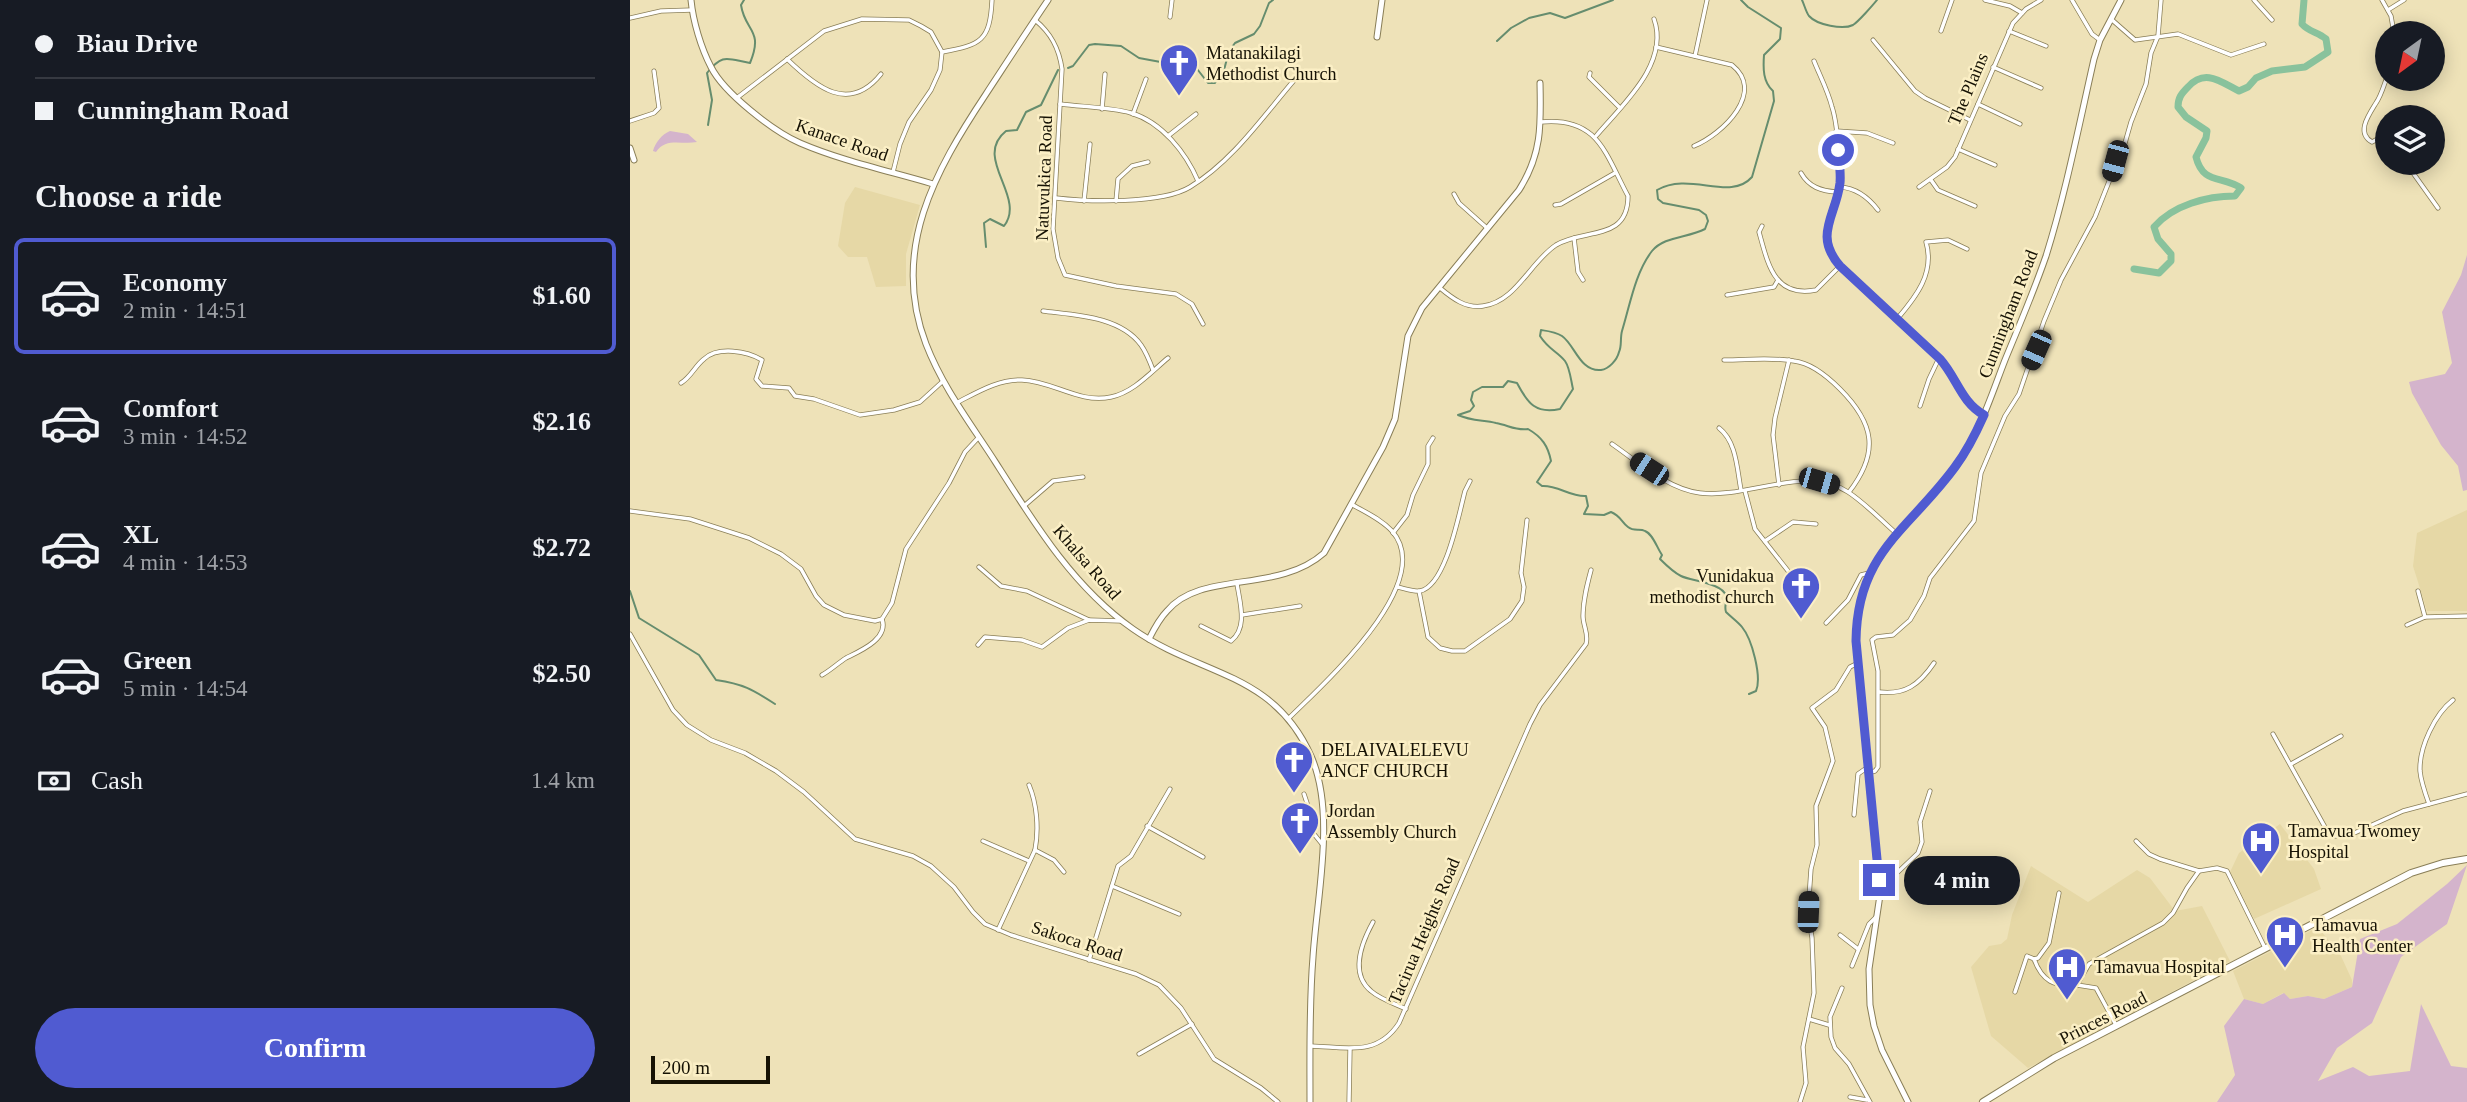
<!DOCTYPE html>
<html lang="en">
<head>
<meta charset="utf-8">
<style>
  :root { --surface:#171b24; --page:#20242c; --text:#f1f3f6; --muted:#9ea1a6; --line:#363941; --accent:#505bd1 }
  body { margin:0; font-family:Georgia,serif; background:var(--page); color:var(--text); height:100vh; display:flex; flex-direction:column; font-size:26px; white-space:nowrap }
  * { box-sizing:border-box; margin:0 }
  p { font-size:23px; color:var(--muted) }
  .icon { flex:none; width:38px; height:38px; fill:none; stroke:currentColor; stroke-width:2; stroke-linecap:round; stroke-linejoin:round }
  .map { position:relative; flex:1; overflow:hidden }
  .side { display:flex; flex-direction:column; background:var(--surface); width:630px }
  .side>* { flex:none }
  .top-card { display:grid; align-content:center; height:154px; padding:0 35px; background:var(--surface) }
  .needle { width:46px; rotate:213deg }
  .buttons { position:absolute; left:1745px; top:21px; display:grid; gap:14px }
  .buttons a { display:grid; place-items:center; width:70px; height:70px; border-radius:50%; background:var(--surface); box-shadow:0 4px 18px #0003; font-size:35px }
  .scale { position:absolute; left:21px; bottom:18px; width:119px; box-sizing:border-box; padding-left:7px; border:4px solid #161204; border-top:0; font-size:19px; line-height:24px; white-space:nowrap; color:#161204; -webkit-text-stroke:5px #fbefc5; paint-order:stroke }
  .end { position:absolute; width:32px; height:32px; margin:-16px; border:9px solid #505bd1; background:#fff; box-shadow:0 0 0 4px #fff }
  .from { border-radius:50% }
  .bubble { position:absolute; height:49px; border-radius:24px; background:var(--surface); box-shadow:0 4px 18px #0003; font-size:23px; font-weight:800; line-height:49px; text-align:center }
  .car { position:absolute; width:21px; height:42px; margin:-21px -10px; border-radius:9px; box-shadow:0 0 5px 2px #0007; background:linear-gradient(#222 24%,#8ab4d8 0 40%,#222 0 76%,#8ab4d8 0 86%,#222 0) }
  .top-card b { display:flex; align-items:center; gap:24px; height:66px; font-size:26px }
  .top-card b+b { border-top:2px solid var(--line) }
  .top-card i { width:18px; height:18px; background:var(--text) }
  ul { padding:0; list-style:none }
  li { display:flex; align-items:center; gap:21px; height:116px; margin:0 14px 10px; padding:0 21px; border:4px solid transparent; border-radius:10px }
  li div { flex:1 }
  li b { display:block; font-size:26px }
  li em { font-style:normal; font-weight:800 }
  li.current { border-color:var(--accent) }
  li>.icon { width:63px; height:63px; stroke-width:1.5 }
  h2 { padding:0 35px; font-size:32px; line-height:84px }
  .pay { display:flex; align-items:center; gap:18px; height:77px; padding:0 35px; font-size:26px }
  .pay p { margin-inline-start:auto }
  .action { display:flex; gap:14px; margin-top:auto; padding:14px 35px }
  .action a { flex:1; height:80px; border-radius:42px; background:var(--accent); color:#fff; font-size:28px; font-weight:800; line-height:80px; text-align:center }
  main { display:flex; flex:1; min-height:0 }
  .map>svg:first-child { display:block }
  .built { fill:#e6d8a6 }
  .green { fill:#d4b4cc }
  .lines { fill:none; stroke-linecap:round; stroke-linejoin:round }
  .stream { stroke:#668d6e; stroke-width:2 }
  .river { stroke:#89c29c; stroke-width:7 }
  .minor-casing { stroke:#897e57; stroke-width:5 }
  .tertiary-casing { stroke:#897e57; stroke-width:7 }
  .secondary-casing { stroke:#897e57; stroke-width:7 }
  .primary-casing { stroke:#897e57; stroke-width:8 }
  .minor { stroke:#fff; stroke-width:3.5 }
  .tertiary { stroke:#fff; stroke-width:5 }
  .secondary { stroke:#fff; stroke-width:5 }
  .primary { stroke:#fff; stroke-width:6 }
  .route { stroke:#505bd1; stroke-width:9 }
  .labels { text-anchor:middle; stroke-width:5; stroke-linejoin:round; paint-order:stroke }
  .poi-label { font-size:18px; fill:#161204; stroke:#fbefc5; text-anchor:start }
  .street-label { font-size:18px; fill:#161204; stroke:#fbefc5 }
</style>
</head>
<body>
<main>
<section class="side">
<div class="top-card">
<b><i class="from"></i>Biau Drive</b>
<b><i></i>Cunningham Road</b>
</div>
<h2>Choose a ride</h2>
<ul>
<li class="current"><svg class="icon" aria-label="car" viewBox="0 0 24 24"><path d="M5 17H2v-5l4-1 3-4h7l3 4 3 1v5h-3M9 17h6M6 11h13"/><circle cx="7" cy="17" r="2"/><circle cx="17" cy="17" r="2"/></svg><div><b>Economy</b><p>2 min · 14:51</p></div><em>$1.60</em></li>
<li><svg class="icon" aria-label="car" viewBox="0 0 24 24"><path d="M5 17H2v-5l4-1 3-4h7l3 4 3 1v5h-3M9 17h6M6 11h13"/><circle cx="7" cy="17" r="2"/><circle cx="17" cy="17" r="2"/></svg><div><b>Comfort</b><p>3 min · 14:52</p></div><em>$2.16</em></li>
<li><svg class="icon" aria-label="car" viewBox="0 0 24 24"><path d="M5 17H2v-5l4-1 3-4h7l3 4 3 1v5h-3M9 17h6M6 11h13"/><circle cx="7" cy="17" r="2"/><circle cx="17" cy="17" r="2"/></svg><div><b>XL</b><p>4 min · 14:53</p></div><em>$2.72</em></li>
<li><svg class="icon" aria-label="car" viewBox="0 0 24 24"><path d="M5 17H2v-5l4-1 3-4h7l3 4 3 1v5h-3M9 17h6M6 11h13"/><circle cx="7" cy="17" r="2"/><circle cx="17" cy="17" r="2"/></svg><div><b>Green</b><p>5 min · 14:54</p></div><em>$2.50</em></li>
</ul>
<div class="pay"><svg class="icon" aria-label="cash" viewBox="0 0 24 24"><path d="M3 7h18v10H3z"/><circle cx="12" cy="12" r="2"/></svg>Cash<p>1.4 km</p></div>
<div class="action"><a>Confirm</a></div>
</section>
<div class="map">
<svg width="1837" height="1102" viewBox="0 0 1837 1102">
  <rect width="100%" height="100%" fill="#eee2b8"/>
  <g class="built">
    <path d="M225,187l65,18 -14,49v32l-30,1 -9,-30h-19l-10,-11 7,-43z"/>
    <path d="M1837,510v101h-40l-14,-45 4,-33z"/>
    <path d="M1650,824l34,45 7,20 -67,30 -24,-47 9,-19z"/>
    <path d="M1401,866l57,36 49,-32 13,8 25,33 27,-5 28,55 -202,107 -37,-32 -20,-69 18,-21 12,-2 6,-5 5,-24z"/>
    <path d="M1688,927l23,29 11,24v7l-28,12 -16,-3 -18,3 -7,-6 -20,11 -19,-5 -11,-28z"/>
  </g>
  <g class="green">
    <path d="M40,131l18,3 9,8c-16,3 -31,-5 -41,10l-3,-1c2,-8 9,-17 17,-20z"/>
    <path d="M1837,255v235l-4,1 -5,-25 -17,-21 -29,-52 -3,-11 36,-8 7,-11 -10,-51 19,-37z"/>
    <path d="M1837,865l-20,59 -46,33 -29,66 -35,25 -19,33 35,-14 16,9 41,-5 11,-67 30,62 16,2v34h-250l18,-27 -11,-49 20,-27 19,5 21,-11 6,6 18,-3 16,3 28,-12 8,-48 37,-15 50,-40z"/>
  </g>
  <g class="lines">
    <g class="stream">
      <path d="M1111,0l7,7 33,21 -1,11 -16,16c-1,14 -1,27 9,36l1,10 -22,76c-22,25 -62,-6 -95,13l1,9 5,4 36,7 7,5 2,6 -3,8c-17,9 -41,7 -53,22 -17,22 -22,54 -30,80 -2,7 0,15 -3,21 -2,8 -10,17 -18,18 -21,2 -26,-25 -39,-34 -6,-4 -14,-5 -21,-6l-1,6c9,14 17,15 25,25 5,7 6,20 8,28l-13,20c-24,5 -32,-5 -43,-26l-9,-2 -5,6h-21l-9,5 -2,8 3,6 -4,5 -12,4c13,6 24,5 38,8 12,2 20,8 32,6 14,8 20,17 23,32l-14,21 5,4c16,-1 28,11 44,10l2,10 -4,8 20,1 7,-3c10,4 10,10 17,15 6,5 12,1 17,4 8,3 12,17 17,24l-2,4c6,6 13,13 21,17 10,5 42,7 45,20 1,5 -2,11 0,16 5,5 12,10 16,15 10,12 20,50 14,64l-7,3"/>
      <path d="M1172,0c2,4 4,12 7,16 8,9 34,14 44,9 5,-3 20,-20 24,-25"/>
      <path d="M867,41l14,-13 18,-10 21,-5 15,5 48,-18"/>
      <path d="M438,68l5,-2 16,-21 6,-1 26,2 18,12 27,5 9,5 19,-3 14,18h7l9,-13 5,-19 6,-8 19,-9 6,-8 9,-23 4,-3"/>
      <path d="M78,125l4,-25 -5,-27c16,-20 20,-14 43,-10 14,-34 -5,-31 -9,-58l3,-5"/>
      <path d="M356,247l-2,-24 6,-4 14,7c23,-29 -32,-68 2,-95l11,-1 9,-18 15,-7 17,-35"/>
      <path d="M0,591l9,27 60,37 17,25c27,4 36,9 59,24"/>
    </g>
    <path class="river" d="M1504,269l25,4 12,-12v-7l-13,-15 -4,-12c19,-22 53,-31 81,-31l6,-8c-19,-13 -38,-3 -45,-31l10,-19 1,-7 -21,-14 -8,-10c0,-9 3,-13 10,-20 17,-19 33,-5 51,4l9,-4 8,-9 16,-7 33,-4 23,-15 -2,-13c-8,-7 -17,-7 -24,-15l2,-24"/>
    <g class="minor-casing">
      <g id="minor">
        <path d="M1355,0l25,6 12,7"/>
        <path d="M1442,0l20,34 8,6"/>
        <path d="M1624,0l18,20"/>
        <path d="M1752,0l9,16 3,17"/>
        <path d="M1758,10l16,-10"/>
        <path d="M540,17l2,-17"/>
        <path d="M0,18l31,-7 31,-1"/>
        <path d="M1481,19l24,21 43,-6 53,21 33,-11"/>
        <path d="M405,20c16,13 24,28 27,49l-9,160 5,29 7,17 51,11 60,8 16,10 11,20"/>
        <path d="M1311,31l11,-31"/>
        <path d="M1379,31l37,15"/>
        <path d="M1243,40l42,51 10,7 45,22"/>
        <path d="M1026,47l76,18c34,27 -9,69 -38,81"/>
        <path d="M312,52c39,-7 48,-11 50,-52"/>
        <path d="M1065,56l12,-56"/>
        <path d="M157,59c29,28 62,55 94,15"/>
        <path d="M1184,61c6,15 14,30 18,46 6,18 6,41 8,60 2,38 -31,65 0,99l100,93c17,19 21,43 44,56"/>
        <path d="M1363,67l48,21"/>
        <path d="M960,73l-1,4 31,31"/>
        <path d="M1757,77c-3,8 -6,19 -11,26 -8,13 -20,30 -4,39l15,-8"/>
        <path d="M108,97l86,-66 38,-12 47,1 12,6 10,6 11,20 -2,18 -9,20 -22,32 -9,22 -7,28"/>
        <path d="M430,104c23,3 49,3 71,9 31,9 55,40 67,68"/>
        <path d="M1348,104l42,20"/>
        <path d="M472,109l3,-35"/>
        <path d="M503,114l13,-35"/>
        <path d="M0,121l24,-8 5,-5 -5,-37"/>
        <path d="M1206,131l31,2 26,10"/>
        <path d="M538,136l28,-22"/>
        <path d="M966,136c25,-30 74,-72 58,-117"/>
        <path d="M1328,149l37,16"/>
        <path d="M1776,163l32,45"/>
        <path d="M1171,173c8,14 20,18 36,19"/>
        <path d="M1301,180l7,10 37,16"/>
        <path d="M1210,187c16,1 28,10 38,23"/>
        <path d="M1289,187l28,-20 8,-10 58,-134 13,-14 15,-9"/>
        <path d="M824,194l5,9 28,25"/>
        <path d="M426,198c33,4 106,6 134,-11 43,-26 74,-72 106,-109"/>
        <path d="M454,201l6,-57"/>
        <path d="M486,201l2,-22 14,-13 16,-4"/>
        <path d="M925,205l6,-1 54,-31"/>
        <path d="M1132,226l-3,6c9,32 15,66 57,58l24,-24"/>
        <path d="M944,238l4,34 5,8"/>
        <path d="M810,288c12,10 26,21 43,18 33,-4 47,-44 73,-61 28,-17 72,-3 72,-49 -23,-43 -30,-80 -88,-74"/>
        <path d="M1097,295l47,-8 4,-7"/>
        <path d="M413,311c31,4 77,5 98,34 5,7 9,17 12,25"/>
        <path d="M1267,319c19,-22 38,-46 29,-77l22,-2 19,9"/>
        <path d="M1094,360c23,0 48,-3 70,1 18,2 34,16 46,28 34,34 40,63 9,103"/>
        <path d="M51,383c10,-6 14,-17 23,-24 14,-13 43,-8 58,1l-6,19 6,7 27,2 6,8 19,3 46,16 34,-5 26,-8 22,-20"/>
        <path d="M326,403c20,-10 42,-24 66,-23 31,1 57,24 89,17 23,-5 40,-25 57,-39"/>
        <path d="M1290,406l9,-27 10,-21"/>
        <path d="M1089,428c18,14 18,42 22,62"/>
        <path d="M982,444c26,18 56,45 88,49 48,6 105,-29 148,-1 17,11 33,28 49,42"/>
        <path d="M1149,485l-6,-50 2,-17 14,-58"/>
        <path d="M1115,491l10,38 41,52"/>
        <path d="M394,506l29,-25 30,-4"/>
        <path d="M0,511l60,8 59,19 32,16 20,15 15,27 8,9 20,10 31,6 7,-2 10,-16 14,-54 43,-66 16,-31 14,-15"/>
        <path d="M763,533l14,-18 6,-20 15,-31v-18l5,-8"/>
        <path d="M1135,541l28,-19 23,2"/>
        <path d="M349,567l22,19 26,5 62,29"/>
        <path d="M767,587c6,1 17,5 23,4 26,-5 39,-78 45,-100l5,-10"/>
        <path d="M789,591l9,46 12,11 12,3h13l45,-32 12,-18 2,-14 -3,-14 6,-53"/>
        <path d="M1788,591l7,26"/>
        <path d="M612,615l58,-9"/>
        <path d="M1196,623l22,-23 13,-25 8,-2"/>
        <path d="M1777,625l18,-8 42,-1"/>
        <path d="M571,626l30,15c17,-13 9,-38 6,-57"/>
        <path d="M0,634l43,76 14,15 24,15 34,13 31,18 28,21 51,47 58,17 18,10 23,21 19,25 12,12 26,11 125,39 23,11 22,23 33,51 47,29 17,14"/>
        <path d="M348,645l7,-8 37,3 20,7 26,-19 21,-8 32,1"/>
        <path d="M192,675c9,-5 16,-12 24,-17 14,-7 43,-19 36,-39"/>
        <path d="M1249,692c26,3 40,-7 55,-29"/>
        <path d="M658,719c33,-33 150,-136 104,-188 -11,-12 -27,-19 -41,-27"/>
        <path d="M1643,734l53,95 9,7 15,-1 53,-24 64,-17"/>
        <path d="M1661,764l50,-28"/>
        <path d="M1238,773l7,-2 3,-4v-96l-6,-31 4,-3 17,-2 17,-15 14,-24 6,-18 44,-57 7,-48 24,-57 14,-22 25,-73 17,-41 34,-63 15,-38 8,-25 7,-11 6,-21 15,-38 5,-31 7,-17 3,-36"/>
        <path d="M674,794l4,12 -2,18 16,20"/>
        <path d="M1799,804c-4,-11 -8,-22 -9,-33 -1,-24 15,-57 33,-71"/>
        <path d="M1224,815l4,-41 10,-7"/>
        <path d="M517,826l56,31"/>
        <path d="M353,841l46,20"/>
        <path d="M1506,841l13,13 11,5 39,12 18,-3 10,3 38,77"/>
        <path d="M405,850l19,10 10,12"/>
        <path d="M1249,880l19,-8 20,-19 4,-11 -2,-20 10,-31"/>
        <path d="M482,886l67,28"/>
        <path d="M743,922c-11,20 -24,51 -2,69 9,8 24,13 35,18"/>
        <path d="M368,930l37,-80c4,-21 2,-46 -6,-65"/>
        <path d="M1210,935l18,14"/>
        <path d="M1404,959l4,-1 11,-15 10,-50"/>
        <path d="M459,960l29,-94 13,-10 39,-67"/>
        <path d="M1222,966l17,-42 7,-7"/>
        <path d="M1447,985l19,3 20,37"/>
        <path d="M1212,988l-12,29 1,20 4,11 14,16 21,38"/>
        <path d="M1385,992l12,-36 7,3c8,22 20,28 43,26l12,-21 74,-41 10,-10 14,-25 12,-17"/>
        <path d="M1179,1019l20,6"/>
        <path d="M681,1046c35,1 66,11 88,-23l131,-299 10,-19 46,-61c3,-10 -3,-18 -3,-28 0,-16 4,-31 8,-46"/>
        <path d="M509,1054l53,-30"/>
        <path d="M1220,1097l17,3"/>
        <path d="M719,1102l1,-53"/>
        <path d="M1170,1102l6,-19 -3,-36 11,-54 -2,-55 -4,-26 3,-43 6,-24 -1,-39 17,-45 -8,-34 -13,-19 24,-18 14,-23 8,-4"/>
      </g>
    </g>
    <g class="tertiary-casing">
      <g id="tertiary">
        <path d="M61,0c2,21 10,48 20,67 13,26 62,64 89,76 42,18 89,28 133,41"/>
        <path d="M747,37l5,-37"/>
        <path d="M519,639c5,-10 10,-20 18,-28 34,-41 111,-17 157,-58l59,-106 12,-28 13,-83 14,-28 97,-118c23,-36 22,-65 21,-107"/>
      </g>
    </g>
    <g class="secondary-casing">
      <g id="secondary">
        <path d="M418,0c-21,31 -41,62 -62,94 -51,77 -96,156 -60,250 17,44 45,80 70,119 38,60 78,125 137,166 67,47 140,42 178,127 25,57 6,139 2,201 -4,49 -3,97 -3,145"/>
        <path d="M0,148l4,12"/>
        <path d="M1278,1102l-26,-52 -8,-24 -4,-21 -1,-36 11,-74 -24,-254c0,-87 54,-112 100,-175 23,-31 35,-70 49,-106 14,-34 29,-69 41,-104 20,-64 33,-131 48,-197l6,-19 21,-40"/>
      </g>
    </g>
    <g class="primary-casing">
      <path id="primary" d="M1353,1102l71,-44 357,-185 32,-10 24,-4"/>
    </g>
    <use href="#minor" class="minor"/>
    <use href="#tertiary" class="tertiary"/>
    <use href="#secondary" class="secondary"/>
    <use href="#primary" class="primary"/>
  </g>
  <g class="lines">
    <path class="route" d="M1208,150c1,11 3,22 2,33 -4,33 -27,52 0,83l100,93c17,19 21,43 44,56 -8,18 -17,36 -29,52 -47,64 -98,85 -99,174l23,239"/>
  </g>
  <defs>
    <g id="church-pin" transform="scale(2.0125)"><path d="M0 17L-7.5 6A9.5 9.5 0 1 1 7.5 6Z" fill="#505bd1" stroke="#fbefc5"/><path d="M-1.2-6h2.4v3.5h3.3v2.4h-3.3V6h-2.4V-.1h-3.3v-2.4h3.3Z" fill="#fff"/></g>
    <g id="hospital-pin" transform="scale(2.0125)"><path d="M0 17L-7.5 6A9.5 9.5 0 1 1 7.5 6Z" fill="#505bd1" stroke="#fbefc5"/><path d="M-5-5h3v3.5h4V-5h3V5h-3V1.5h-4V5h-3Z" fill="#fff"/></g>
  </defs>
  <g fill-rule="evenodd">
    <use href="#church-pin" x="549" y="63"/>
    <use href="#church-pin" x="1171" y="586"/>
    <use href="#church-pin" x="664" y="760"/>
    <use href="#church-pin" x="670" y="821"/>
    <use href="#hospital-pin" x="1631" y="841"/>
    <use href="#hospital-pin" x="1655" y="935"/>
    <use href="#hospital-pin" x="1437" y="967"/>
  </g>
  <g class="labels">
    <g class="poi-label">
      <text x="576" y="59">Matanakilagi<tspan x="576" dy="21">Methodist Church</tspan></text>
      <text x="1144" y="582" text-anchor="end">Vunidakua<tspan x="1144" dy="21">methodist church</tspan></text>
      <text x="691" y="756">DELAIVALELEVU<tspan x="691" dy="21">ANCF CHURCH</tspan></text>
      <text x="697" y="817">Jordan<tspan x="697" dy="21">Assembly Church</tspan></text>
      <text x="1658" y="837">Tamavua Twomey<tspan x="1658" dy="21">Hospital</tspan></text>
      <text x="1682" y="931">Tamavua<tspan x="1682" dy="21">Health Center</tspan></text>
      <text x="1464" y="973">Tamavua Hospital</text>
    </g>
    <g class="street-label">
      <text transform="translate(1338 89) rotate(-67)" y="6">The Plains</text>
      <text transform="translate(212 140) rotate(19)" y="6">Kanace Road</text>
      <text transform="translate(414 178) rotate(-88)" y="6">Natuvukica Road</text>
      <text transform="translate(1378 314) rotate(-69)" y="6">Cunningham Road</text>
      <text transform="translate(457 562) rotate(49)" y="6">Khalsa Road</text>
      <text transform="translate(794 931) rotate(-67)" y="6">Tacirua Heights Road</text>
      <text transform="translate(447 941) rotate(18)" y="6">Sakoca Road</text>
      <text transform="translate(1473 1018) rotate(-27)" y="6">Princes Road</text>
    </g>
  </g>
</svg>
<div class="buttons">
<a><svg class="needle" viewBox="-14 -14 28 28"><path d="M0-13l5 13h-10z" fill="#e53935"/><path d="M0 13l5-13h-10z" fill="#9ea1a6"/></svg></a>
<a><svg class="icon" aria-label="layers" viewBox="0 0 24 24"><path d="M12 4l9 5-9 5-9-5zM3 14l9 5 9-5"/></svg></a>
</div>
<div class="scale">200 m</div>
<i class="end from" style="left:1208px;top:150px"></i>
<i class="end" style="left:1249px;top:880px"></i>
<div class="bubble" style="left:1274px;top:856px;width:116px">4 min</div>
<i class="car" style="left:1485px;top:161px;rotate:195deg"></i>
<i class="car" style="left:1406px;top:350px;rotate:204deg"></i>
<i class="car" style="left:1019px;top:469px;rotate:303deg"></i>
<i class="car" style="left:1189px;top:481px;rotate:106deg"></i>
<i class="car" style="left:1178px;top:912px;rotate:2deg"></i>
</div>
</main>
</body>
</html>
